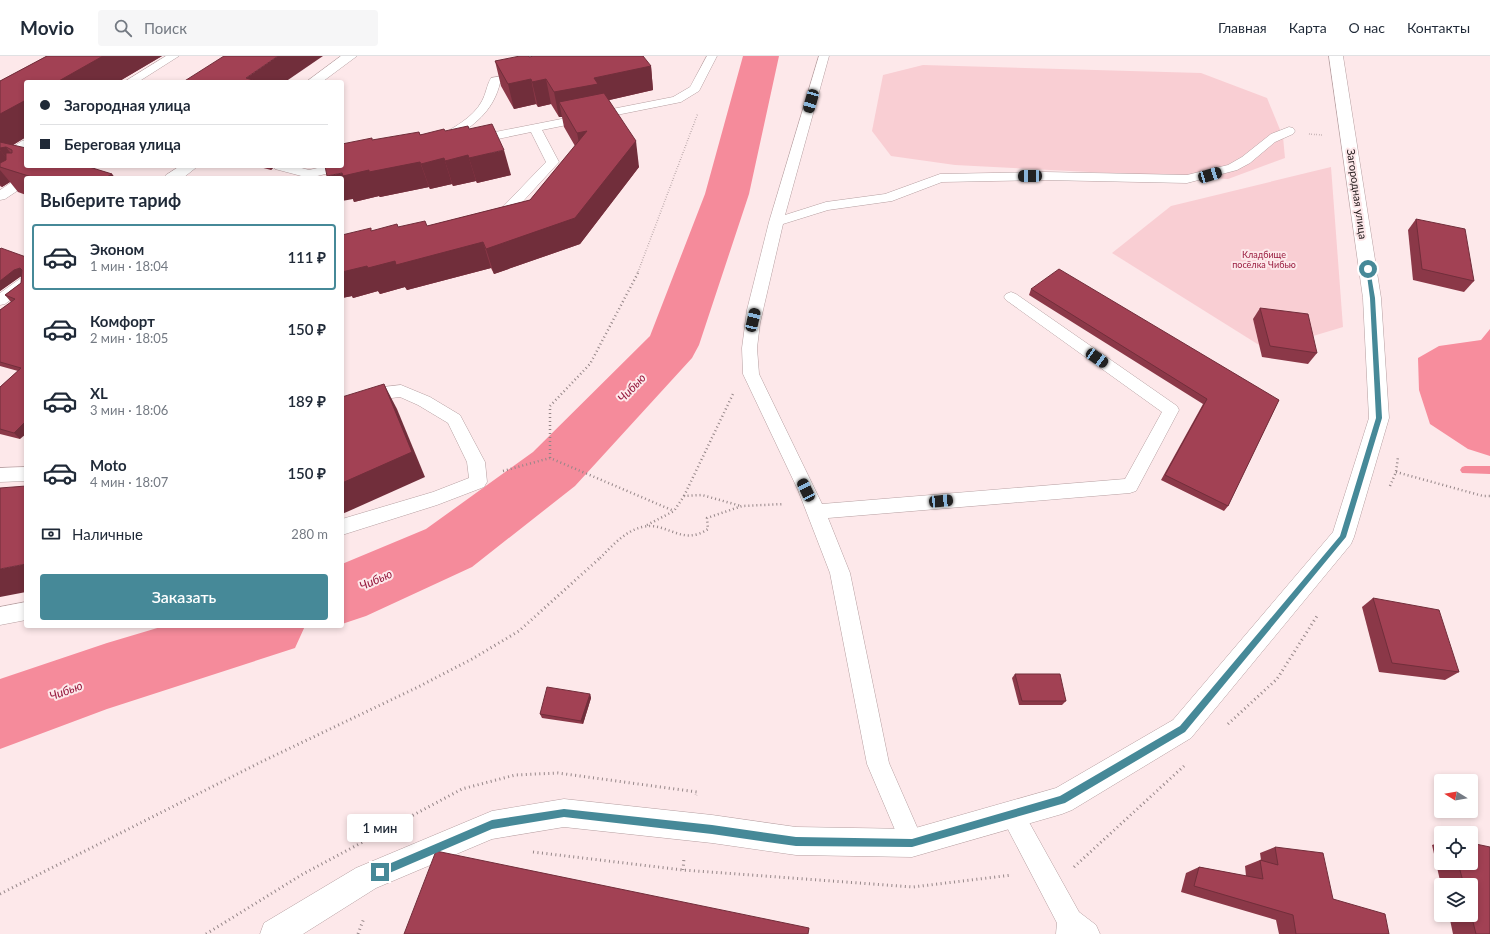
<!DOCTYPE html>
<html lang="ru">
<head>
<meta charset="utf-8">
<style>
  :root { --surface:#fff; --page:#f6f6f7; --text:#1f2937; --muted:#747a83; --line:#e0e1e3; --accent:#468998 }
  body { margin:0; font-family:Lato,sans-serif; background:var(--page); color:var(--text); height:100vh; display:flex; flex-direction:column; font-size:15px; white-space:nowrap }
  * { box-sizing:border-box; margin:0 }
  p { font-size:13px; color:var(--muted) }
  .icon { flex:none; width:22px; height:22px; fill:none; stroke:currentColor; stroke-width:2; stroke-linecap:round; stroke-linejoin:round }
  .map { position:relative; flex:1; overflow:hidden }
  .drawer { position:absolute; left:24px; top:120px; width:320px; height:452px; display:flex; flex-direction:column; background:var(--surface); border-radius:4px; box-shadow:0 2px 6px #0003 }
  .drawer>* { flex:none }
  .banner { position:absolute; left:24px; top:24px; width:320px; height:88px; border-radius:4px; box-shadow:0 2px 6px #0003; display:grid; align-content:center; height:88px; padding:0 16px; background:var(--surface) }
  .needle { width:26px; rotate:281deg }
  .fabs { position:absolute; left:1434px; top:718px; display:grid; gap:8px }
  .fabs a { display:grid; place-items:center; width:44px; height:44px; border-radius:4px; background:var(--surface); box-shadow:0 2px 6px #0003; font-size:20px }
  .end { position:absolute; width:18px; height:18px; margin:-9px; border:5px solid #468998; background:#fff; box-shadow:0 0 0 2px #fff }
  .from { border-radius:50% }
  .bubble { position:absolute; height:28px; border-radius:4px; background:var(--surface); box-shadow:0 2px 6px #0003; font-size:13px; font-weight:600; line-height:28px; text-align:center }
  .car { position:absolute; width:12px; height:24px; margin:-12px -6px; border-radius:5px; box-shadow:0 0 3px 1px #0007; background:linear-gradient(#222 24%,#8ab4d8 0 40%,#222 0 76%,#8ab4d8 0 86%,#222 0) }
  .banner b { display:flex; align-items:center; gap:14px; height:38px; font-size:15px }
  .banner b+b { border-top:1px solid var(--line) }
  .banner i { width:10px; height:10px; background:var(--text) }
  ul { padding:0; list-style:none }
  li { display:flex; align-items:center; gap:12px; height:66px; margin:0 8px 6px; padding:0 8px; border:2px solid transparent; border-radius:4px }
  li div { flex:1 }
  li b { display:block; font-size:15px }
  li em { font-style:normal; font-weight:600 }
  li.active { border-color:var(--accent) }
  li>.icon { width:36px; height:36px; stroke-width:1.5 }
  h2 { padding:0 16px; font-size:18px; line-height:48px }
  .pay { display:flex; align-items:center; gap:10px; height:44px; padding:0 16px; font-size:15px }
  .pay p { margin-inline-start:auto }
  .action { display:flex; gap:8px; margin-top:auto; padding:8px 16px }
  .action a { flex:1; height:46px; border-radius:4px; background:var(--accent); color:#fff; font-size:16px; font-weight:600; line-height:46px; text-align:center }
  header { display:flex; align-items:center; gap:24px; box-sizing:border-box; height:56px; padding:0 20px; background:var(--surface); border-bottom:1px solid var(--line) }
  header strong { font-size:19px }
  nav { display:flex; gap:22px; margin-inline-start:auto; font-size:14px }
  .search { width:280px; height:36px; background:var(--page); display:flex; align-items:center; gap:10px; box-sizing:border-box; padding:0 14px; border-radius:4px; color:var(--muted); font-size:15px }
  .map>svg:first-child { display:block }
  .green { fill:#f9ced3 }
  .forest { fill:#f78d9d }
  .lines { fill:none; stroke-linecap:round; stroke-linejoin:round }
  .stream { fill:#f58b9b; fill-rule:evenodd }
  .river { fill:#f58b9b; fill-rule:evenodd }
  .lane-casing { stroke:#b69fa1; stroke-width:1 }
  .street-casing { stroke:#b69fa1; stroke-width:1 }
  .secondary-casing { stroke:#b69fa1; stroke-width:1 }
  .path-far2 { stroke:#958688; stroke-width:1.5; stroke-dasharray:0.5 2; stroke-linecap:butt }
  .path-far1 { stroke:#958688; stroke-width:2.5; stroke-dasharray:1 3; stroke-linecap:butt }
  .path { stroke:#958688; stroke-width:3; stroke-dasharray:1 3.5; stroke-linecap:butt }
  .lane { fill:#fff; fill-rule:evenodd }
  .street { fill:#fff; fill-rule:evenodd }
  .secondary { fill:#fff; fill-rule:evenodd }
  .wall { fill:#8b3848 }
  .shaded-wall { fill:#712e3b }
  .building { fill:#a24154; stroke:#712e3b }
  .route { fill:#468998 }
  .labels { text-anchor:middle; stroke-width:4; stroke-linejoin:round; paint-order:stroke }
  .far-park-label { font-size:9px; fill:#991c3f; stroke:#fde8ea }
  .street-label { font-size:11px; fill:#21191a; stroke:#fde8ea }
  .water-label { font-size:12px; font-style:italic; fill:#96183d; stroke:#fde8ea }
</style>
</head>
<body>
<header>
<strong>Movio</strong>
<div class="search"><svg class="icon" aria-label="search" viewBox="0 0 24 24"><circle cx="10" cy="10" r="6"/><path d="M15 15l6 6"/></svg>Поиск</div>
<nav><a>Главная</a><a>Карта</a><a>О нас</a><a>Контакты</a></nav>
</header>
<div class="map">
<svg width="1490" height="878" viewBox="0 0 1490 878">
  <rect width="100%" height="100%" fill="#fde8ea"/>
  <g class="green">
    <path d="M923,9l278,8 66,25 16,39 2,21 -57,21 -273,-14 -64,-9 -19,-25 11,-56z"/>
    <path d="M1331,111l12,160 -76,23 -155,-97 59,-47z"/>
  </g>
  <path class="forest" d="M1490,273v127l-22,-7 -38,-25 -11,-34 -1,-32 21,-12 42,-6z"/>
  <g class="lines">
    <path class="stream" d="M1465,410h25v8l-28,-1 -2,-3 2,-3z"/>
    <g class="river">
      <path d="M743,0h36l-30,138 -50,151 -7,13 -117,128 -103,81 -106,49 -24,8v-60l84,-35 107,-77 117,-116 55,-142z"/>
      <path d="M164,570h141l-10,22 -188,61 -107,40v-70l107,-36z"/>
    </g>
    <g class="lane-casing">
      <g id="lane">
        <path d="M166,0h13l-41,26h-14z"/>
        <path d="M707,0h10l-18,35 -18,11 -139,28 17,32 -54,59 -10,3 -5,-1 -2,-3 2,-3 5,-2 51,-53 -15,-30 -57,12 -4,-1 -2,-3 2,-3 203,-40 17,-10z"/>
        <path d="M819,0h10l-44,159 41,-13 59,-8 55,-20 105,-2 142,3 41,-10 14,-8 29,-23 18,-7 4,1 2,3 -2,3 -18,8 -25,21 -13,7 -50,13 -142,-3 -103,2 -50,19 -64,9 -45,14 -23,99 -3,25 2,26 63,130 303,-25 37,-67 -156,-112 -2,-3 2,-3 5,-2 5,2 161,112 2,4 -43,81 -6,2 -302,25 22,55 39,190 35,80 -4,8 -8,4 -8,-4 -37,-87 -37,-191 -32,-83 -55,-116 -1,-26 5,-38 22,-88z"/>
        <path d="M524,16l4,1 2,2 -2,2 -28,6c-6,25 -22,40 -44,53 -6,4 -12,9 -19,7l-2,-3 2,-3c16,-9 36,-19 45,-36 4,-7 5,-17 9,-23z"/>
        <path d="M26,84v9l-18,12h-8v-6l22,-14z"/>
        <path d="M342,106l4,1 2,3 -2,3 -37,9 -34,-9 -2,-3h21l15,4 17,-4h16z"/>
        <path d="M26,119l6,3h-6v7l-21,14 -5,1v-10l21,-14z"/>
        <path d="M26,220v12l-21,16 -5,1v-12l21,-15z"/>
        <path d="M401,329l29,12 30,18 25,47 2,20 -3,5 -47,18 -95,30v-16l91,-27 36,-14 -2,-16 -19,-39 -30,-18 -18,-8 -17,2 -41,12v-12l41,-12z"/>
        <path d="M26,411v14l-26,1v-14z"/>
        <path d="M26,546v18l-26,5v-18z"/>
        <path d="M1012,746l8,4 59,106 17,13 4,9h-44l1,-11 -57,-109 4,-8z"/>
      </g>
    </g>
    <g class="street-casing">
      <g id="street">
        <path d="M341,0h16l-35,26h-16z"/>
        <path d="M180,110h18l-15,12h-19l2,-3z"/>
      </g>
    </g>
    <g class="secondary-casing">
      <path id="secondary" d="M1329,0h14l38,242 8,120 -35,119 -3,7 -160,194 -119,72 -10,4 -150,43 -116,-2 -84,-12 -148,-16 -72,12 -116,49 -73,46h-43l4,-11 92,-55 136,-57 72,-12 148,16 84,12 116,2 144,-41 117,-68 160,-188 36,-114 -6,-120z"/>
    </g>
    <g class="path-far2">
      <path d="M1309,78l13,1"/>
      <path d="M638,216l60,-159"/>
    </g>
    <g class="path-far1">
      <path d="M550,402v-52l40,-42 49,-93"/>
      <path d="M503,415l47,-13 124,53"/>
      <path d="M1396,416l87,24h7"/>
      <path d="M1390,430l6,-14 2,-15"/>
      <path d="M684,440l49,-102"/>
      <path d="M647,469l27,-14 10,-15 18,-1 39,11"/>
      <path d="M600,502c12,-12 25,-27 42,-31 25,-6 40,20 66,2l-1,-11 35,-12 42,-2"/>
    </g>
    <g class="path">
      <path d="M1228,668l49,-45 40,-63"/>
      <path d="M533,796l150,18 230,17 99,-12"/>
      <path d="M1074,811l110,-101"/>
      <path d="M683,814l1,-12"/>
      <path d="M0,838l261,-132 157,-75 54,-28 47,-28 82,-74"/>
      <path d="M206,878l97,-60 159,-85 53,-14 43,-2 139,19 -1,3"/>
      <path d="M358,878l6,-16"/>
    </g>
    <use href="#lane" class="lane"/>
    <use href="#street" class="street"/>
    <use href="#secondary" class="secondary"/>
  </g>
  <g class="wall">
    <path d="M47,0h115l-44,26h-92v55l-13,8 99,29 3,4h-89v17l-8,-3 -8,-10 -8,5 -2,-1v-105z"/>
    <path d="M529,1l122,9 2,24 -44,10 30,67 -59,77 -86,30 -3,-6 -84,22 -2,-3 -25,7 -2,-3 -25,7 -1,-2 -10,2v-64l1,1 55,-8 29,-1 103,-26 45,-54 -11,-19 -2,-10h-3l-8,-13 -13,3 -2,-3 -22,5 -13,-23 -6,-25z"/>
    <path d="M469,73l42,46 -34,8 -1,-2 -23,5 -1,-2 -22,5 -1,-2 -49,10 -1,-1 -25,6 -1,-3 19,-59z"/>
    <path d="M256,110h16l1,2 -2,2z"/>
    <path d="M1416,163l58,62 -10,11 -51,-12 -5,-50z"/>
    <path d="M0,193l26,8 -6,182 -20,-5v-47l18,-16 -18,-5v-56l11,-8 -6,-7 16,-12v-7l-21,15z"/>
    <path d="M1031,233l248,111 -51,106 -4,5 -63,-31 42,-76 -174,-109z"/>
    <path d="M1260,252l57,45 -9,11 -46,-7 -9,-38z"/>
    <path d="M1373,542l86,74 -14,8 -66,-8 -17,-65z"/>
    <path d="M1015,618l51,27 -4,4h-43l-7,-27z"/>
    <path d="M590,638l1,4 -8,26 -41,-6 -2,-4z"/>
    <path d="M1441,786v21h30l19,71h-37l-4,-19h22v-30h-30l-9,-40z"/>
    <path d="M1275,791l58,52 56,35h-110l-3,-14 -95,-28 5,-19 13,-6 47,9 -1,-10 15,-6h1l-1,-7z"/>
  </g>
  <g class="shaded-wall">
    <path d="M103,0h59l-44,26h-61z"/>
    <path d="M278,0h45l-38,26h-37l-2,-4z"/>
    <path d="M651,10l2,24 -52,12h-42l3,15h-3l-5,-25 40,-14z"/>
    <path d="M531,23l5,25 -22,5 -6,-25z"/>
    <path d="M546,23l5,25 -13,3 -6,-25z"/>
    <path d="M26,44v37l-18,11 -2,-1 21,27 -8,-1 -19,-23v-36z"/>
    <path d="M587,75l-5,27 -5,-25z"/>
    <path d="M636,85l3,26 -59,77 -86,30 -8,-25z"/>
    <path d="M0,94l19,23 -19,-6z"/>
    <path d="M504,94l7,25 -34,8 -8,-25z"/>
    <path d="M468,99l8,26 -23,5 -8,-25z"/>
    <path d="M444,102l8,26 -22,5 -9,-25z"/>
    <path d="M420,106l9,25 -49,10 -1,-1 -25,6 -1,-3 -11,2v-23h-14l-1,-2 15,-3 27,-3z"/>
    <path d="M269,110h3l1,2 -2,2z"/>
    <path d="M0,114l10,12 -8,5 -2,-3z"/>
    <path d="M112,118l3,4h-10z"/>
    <path d="M483,186l8,26 -84,22 -2,-3 -25,7 -2,-3 -25,7 -1,-2 -10,2v-26l25,-6 28,-5z"/>
    <path d="M20,212l5,7 -5,2 -20,14v-10l14,-11z"/>
    <path d="M384,328l13,25 28,68 -76,34 -7,3v-31z"/>
    <path d="M26,365v13l-6,5 -6,-6z"/>
    <path d="M26,508v28l-26,5v-28z"/>
    <path d="M590,638l1,4 -8,26 -2,-3z"/>
  </g>
  <g class="building">
    <path d="M47,0h56l-46,26h-31v18l-26,14v-33z"/>
    <path d="M224,0h54l-32,22 14,4h-77z"/>
    <path d="M520,0h9v1l5,-1h109l8,10 -57,12 4,6 -44,8 -8,-13 -14,3 -1,-3 -23,5 -13,-23z"/>
    <path d="M604,37l32,48 -61,77 -89,31 -3,-7 -87,23 -1,-4 -27,7 -1,-2 -25,6v-37l29,-7v3l26,-7 1,3 27,-6 2,5 103,-26 57,-69 -10,2 -18,-31z"/>
    <path d="M492,68l12,26 -35,8 -1,-3 -23,6 -1,-3 -23,6 -1,-2 -51,10v-2l-26,6 -1,-3 -15,3 -2,-10h17v-22l30,-6v2l47,-8 1,3 24,-6 1,2 23,-5 1,3z"/>
    <path d="M0,86l26,6v18h60l26,8 -7,4h-70l-35,-11v-4l6,-3v-7h6v-3l-6,-3 -6,1z"/>
    <path d="M1416,163l49,10 9,52 -52,-12z"/>
    <path d="M1,192l25,9v164l-12,12 -14,-4v-42l21,-19 -21,-6v-52l15,-11 -10,-4 16,-12 1,-13 -2,-2 -6,2 -14,11v-32z"/>
    <path d="M1059,213l220,131 -51,106 -63,-31 42,-76 -176,-110z"/>
    <path d="M1260,252l48,6 9,39 -47,-7z"/>
    <path d="M384,328l28,68 -70,31v-86z"/>
    <path d="M26,430v78l-26,5v-81z"/>
    <path d="M1373,542l66,12 20,62 -67,-9z"/>
    <path d="M1015,618h45l6,27h-44z"/>
    <path d="M547,631l43,7 -9,27 -41,-7z"/>
    <path d="M1471,787l19,4v87h-14l-5,-20v-29h-7l-6,-22h13z"/>
    <path d="M1275,791l48,6 10,46 52,15 4,20h-93l-3,-19 -99,-29 5,-19 64,12 -3,-19 18,5z"/>
    <path d="M436,795l373,77 -1,6h-404z"/>
  </g>
  <path class="route" d="M1366,212l4,1 5,29 7,120 -36,119 -161,195 -120,71 -153,44 -116,-1 -84,-12 -148,-17 -72,12 -112,48 -3,-1 -2,-4 2,-3 115,-49 72,-11 148,16 84,12 116,2 148,-43 120,-70 160,-190 36,-118 -6,-120z"/>
  <g class="labels">
    <g class="far-park-label">
      <text x="1264" y="202">Кладбище<tspan x="1264" dy="10">посёлка Чибью</tspan></text>
    </g>
    <g class="street-label">
      <text transform="translate(1357 138) rotate(82)" y="4">Загородная улица</text>
    </g>
    <g class="water-label">
      <text transform="translate(632 332) rotate(-46)" y="4">Чибью</text>
      <text transform="translate(376 524) rotate(-24)" y="4">Чибью</text>
      <text transform="translate(66 635) rotate(-20)" y="4">Чибью</text>
    </g>
  </g>
</svg>
<div class="fabs">
<a><svg class="needle" viewBox="-14 -14 28 28"><path d="M0-13l5 13h-10z" fill="#e53935"/><path d="M0 13l5-13h-10z" fill="#747a83"/></svg></a>
<a><svg class="icon" aria-label="locate" viewBox="0 0 24 24"><circle cx="12" cy="12" r="6"/><path d="M12 2v4M12 18v4M2 12h4M18 12h4"/></svg></a>
<a><svg class="icon" aria-label="layers" viewBox="0 0 24 24"><path d="M12 4l9 5-9 5-9-5zM3 14l9 5 9-5"/></svg></a>
</div>
<i class="end from" style="left:1368px;top:213px"></i>
<i class="end" style="left:380px;top:816px"></i>
<div class="bubble" style="left:347px;top:758px;width:66px">1 мин</div>
<i class="car" style="left:811px;top:45px;rotate:196deg"></i>
<i class="car" style="left:1210px;top:119px;rotate:73deg"></i>
<i class="car" style="left:1030px;top:120px;rotate:269deg"></i>
<i class="car" style="left:753px;top:264px;rotate:13deg"></i>
<i class="car" style="left:1097px;top:302px;rotate:125deg"></i>
<i class="car" style="left:806px;top:434px;rotate:334deg"></i>
<i class="car" style="left:941px;top:445px;rotate:85deg"></i>
<div class="banner">
<b><i class="from"></i>Загородная улица</b>
<b><i></i>Береговая улица</b>
</div>
<section class="drawer">
<h2>Выберите тариф</h2>
<ul>
<li class="active"><svg class="icon" aria-label="car" viewBox="0 0 24 24"><path d="M5 17H2v-5l4-1 3-4h7l3 4 3 1v5h-3M9 17h6M6 11h13"/><circle cx="7" cy="17" r="2"/><circle cx="17" cy="17" r="2"/></svg><div><b>Эконом</b><p>1 мин · 18:04</p></div><em>111 ₽</em></li>
<li><svg class="icon" aria-label="car" viewBox="0 0 24 24"><path d="M5 17H2v-5l4-1 3-4h7l3 4 3 1v5h-3M9 17h6M6 11h13"/><circle cx="7" cy="17" r="2"/><circle cx="17" cy="17" r="2"/></svg><div><b>Комфорт</b><p>2 мин · 18:05</p></div><em>150 ₽</em></li>
<li><svg class="icon" aria-label="car" viewBox="0 0 24 24"><path d="M5 17H2v-5l4-1 3-4h7l3 4 3 1v5h-3M9 17h6M6 11h13"/><circle cx="7" cy="17" r="2"/><circle cx="17" cy="17" r="2"/></svg><div><b>XL</b><p>3 мин · 18:06</p></div><em>189 ₽</em></li>
<li><svg class="icon" aria-label="car" viewBox="0 0 24 24"><path d="M5 17H2v-5l4-1 3-4h7l3 4 3 1v5h-3M9 17h6M6 11h13"/><circle cx="7" cy="17" r="2"/><circle cx="17" cy="17" r="2"/></svg><div><b>Moto</b><p>4 мин · 18:07</p></div><em>150 ₽</em></li>
</ul>
<div class="pay"><svg class="icon" aria-label="cash" viewBox="0 0 24 24"><path d="M3 7h18v10H3z"/><circle cx="12" cy="12" r="2"/></svg>Наличные<p>280 m</p></div>
<div class="action"><a>Заказать</a></div>
</section>
</div>
</body>
</html>
